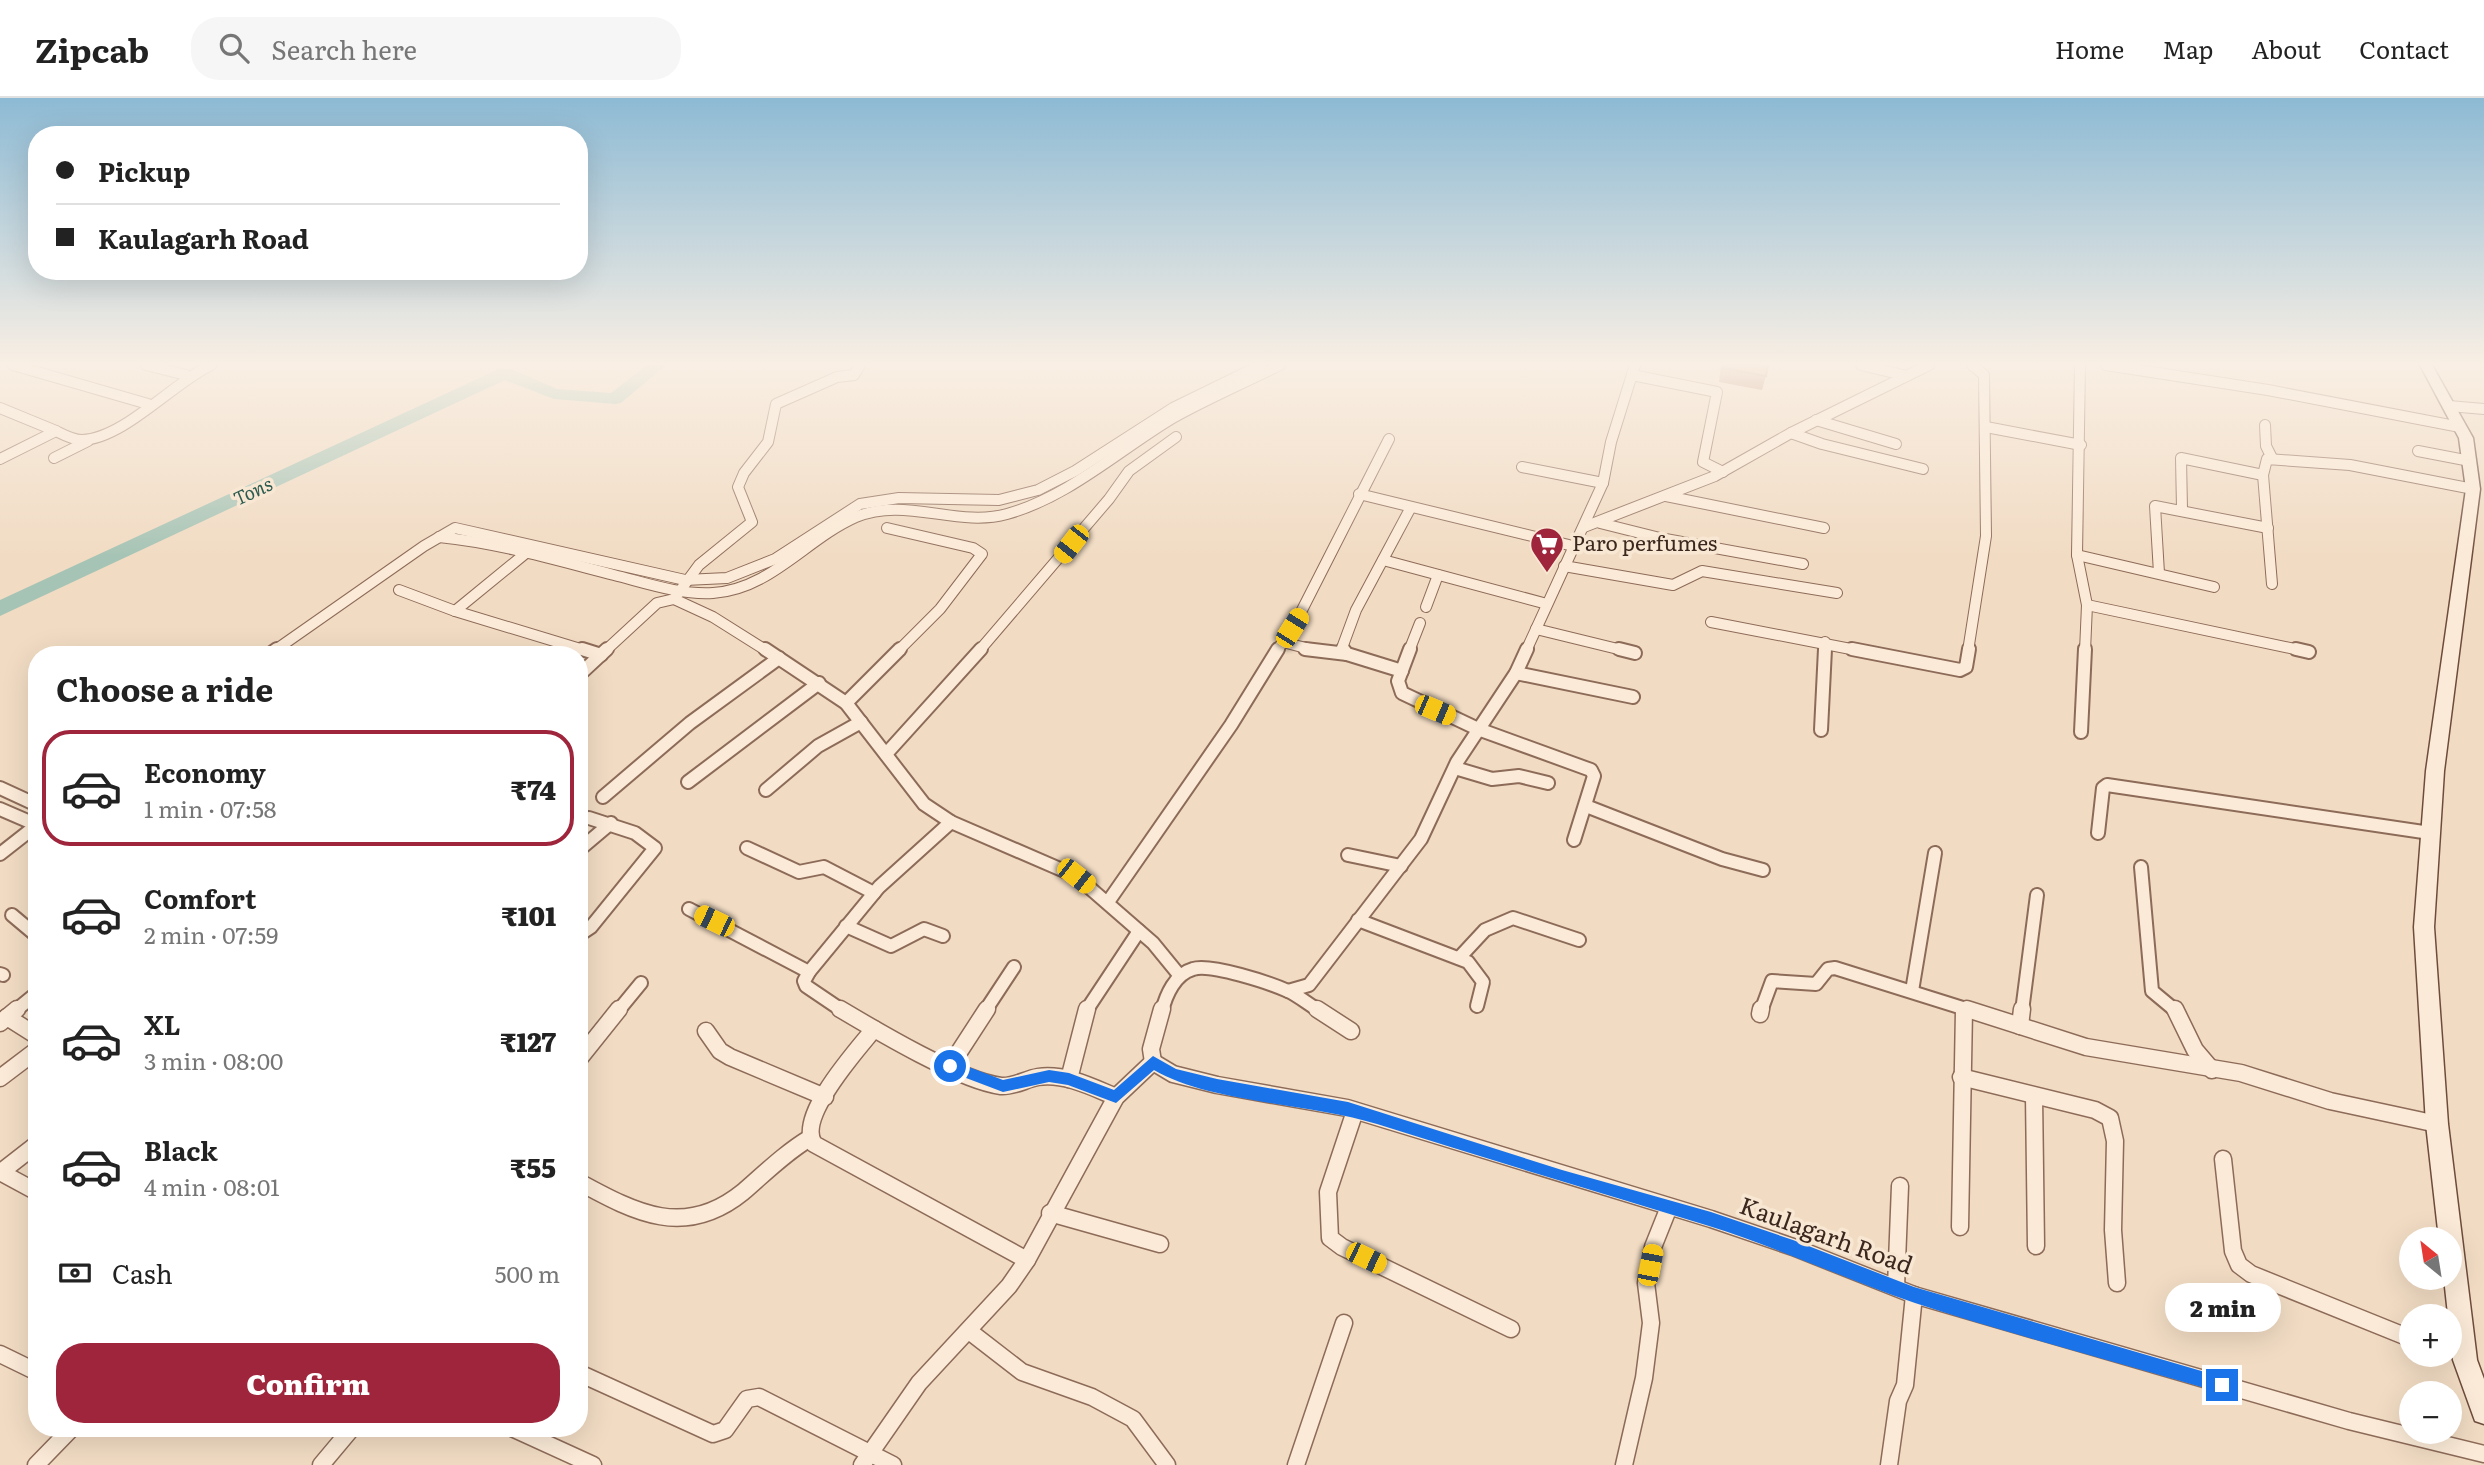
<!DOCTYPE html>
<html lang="en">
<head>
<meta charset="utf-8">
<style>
  :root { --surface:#fff; --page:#f6f6f6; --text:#222; --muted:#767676; --line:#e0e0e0; --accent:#9f253c }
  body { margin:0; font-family:Literata,serif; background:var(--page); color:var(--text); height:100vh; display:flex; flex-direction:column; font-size:26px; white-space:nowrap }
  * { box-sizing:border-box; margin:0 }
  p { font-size:23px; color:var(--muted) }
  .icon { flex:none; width:38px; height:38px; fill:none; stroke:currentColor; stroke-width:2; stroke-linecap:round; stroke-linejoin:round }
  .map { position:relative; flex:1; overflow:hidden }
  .panel { position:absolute; left:28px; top:548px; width:560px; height:791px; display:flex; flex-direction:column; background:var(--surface); border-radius:28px; box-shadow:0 7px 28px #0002 }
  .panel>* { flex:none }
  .top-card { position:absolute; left:28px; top:28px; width:560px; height:154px; border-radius:28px; box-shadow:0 7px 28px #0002; display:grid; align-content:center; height:154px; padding:0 28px; background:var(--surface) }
  .needle { width:46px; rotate:330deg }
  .controls { position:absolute; left:2399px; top:1129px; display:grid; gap:14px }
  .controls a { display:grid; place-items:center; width:63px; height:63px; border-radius:50%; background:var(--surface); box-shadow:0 7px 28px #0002; font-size:35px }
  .end { position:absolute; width:32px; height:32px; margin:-16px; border:9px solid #1a73e8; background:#fff; box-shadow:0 0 0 4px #fff }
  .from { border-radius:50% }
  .bubble { position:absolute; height:49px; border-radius:24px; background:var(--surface); box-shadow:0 7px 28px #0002; font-size:23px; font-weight:800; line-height:49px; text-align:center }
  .car { position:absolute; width:21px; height:42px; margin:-21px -10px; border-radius:9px; box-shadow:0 0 5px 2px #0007; background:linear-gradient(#f5c518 24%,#345 0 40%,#f5c518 0 76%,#345 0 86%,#f5c518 0) }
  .top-card b { display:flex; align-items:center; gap:24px; height:66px; font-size:26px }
  .top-card b+b { border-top:2px solid var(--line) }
  .top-card i { width:18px; height:18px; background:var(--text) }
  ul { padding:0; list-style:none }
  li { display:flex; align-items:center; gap:21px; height:116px; margin:0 14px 10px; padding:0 14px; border:4px solid transparent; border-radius:28px }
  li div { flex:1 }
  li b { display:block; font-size:26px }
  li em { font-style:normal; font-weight:800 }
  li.active { border-color:var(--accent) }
  li>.icon { width:63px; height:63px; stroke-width:1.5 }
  h2 { padding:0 28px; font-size:32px; line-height:84px }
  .pay { display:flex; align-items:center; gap:18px; height:77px; padding:0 28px; font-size:26px }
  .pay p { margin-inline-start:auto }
  .primary-button { display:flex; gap:14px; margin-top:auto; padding:14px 28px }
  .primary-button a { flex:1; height:80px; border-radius:28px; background:var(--accent); color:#fff; font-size:28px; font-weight:800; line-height:80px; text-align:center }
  header { display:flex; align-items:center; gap:42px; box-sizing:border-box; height:98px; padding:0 35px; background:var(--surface); border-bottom:2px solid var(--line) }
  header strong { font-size:33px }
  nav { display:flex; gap:38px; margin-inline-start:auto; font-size:24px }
  .search { width:490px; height:63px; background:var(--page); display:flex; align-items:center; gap:18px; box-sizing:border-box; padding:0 24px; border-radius:28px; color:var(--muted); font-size:26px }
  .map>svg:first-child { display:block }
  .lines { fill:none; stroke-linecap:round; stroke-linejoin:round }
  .river { fill:#a6c4b5; fill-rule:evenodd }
  .street-far2-casing { stroke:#8d6b59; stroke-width:12 }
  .street-far1-casing { stroke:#8d6b59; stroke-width:16 }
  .street-casing { stroke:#8d6b59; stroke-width:19 }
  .secondary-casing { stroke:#6e4c3c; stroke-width:3 }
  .street-far2 { stroke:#fbead7; stroke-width:10 }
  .street-far1 { stroke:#fbead7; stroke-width:12 }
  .street { stroke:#fbead7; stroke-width:16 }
  .secondary { fill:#fbead7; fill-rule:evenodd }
  .wall { fill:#b47866 }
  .building { fill:#d18c77; stroke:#926253; stroke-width:2 }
  .route { fill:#1a73e8 }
  .labels { text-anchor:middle; stroke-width:7; stroke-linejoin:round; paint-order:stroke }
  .far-water-label { font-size:19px; font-style:italic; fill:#2c5c50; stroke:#f8e7d3 }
  .poi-label { font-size:21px; fill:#3c271e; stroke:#f8e7d3; text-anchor:start }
  .near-street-label { font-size:24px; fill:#3c271e; stroke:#f8e7d3 }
</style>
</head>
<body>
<header>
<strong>Zipcab</strong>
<div class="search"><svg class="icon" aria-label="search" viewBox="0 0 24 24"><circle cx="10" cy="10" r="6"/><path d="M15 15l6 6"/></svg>Search here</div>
<nav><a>Home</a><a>Map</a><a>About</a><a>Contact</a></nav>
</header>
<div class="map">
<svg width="2484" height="1367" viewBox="0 0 2484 1367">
  <rect width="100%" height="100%" fill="#f1dbc3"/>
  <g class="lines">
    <path class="river" d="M647,267h19l-45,38 -6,1 -61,-5 -49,-19 -505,236v-16l499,-231h12l46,20 54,4z"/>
    <g class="street-far2-casing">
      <g id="street-far2">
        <path d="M13,267l135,39"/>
        <path d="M146,267l40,10"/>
        <path d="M1861,267l46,11"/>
        <path d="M2080,267l-3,190 10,50 -2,46"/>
        <path d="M2106,267l162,25 192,37"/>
        <path d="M1632,277l85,17 -14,70 20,10"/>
        <path d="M2449,308l35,3"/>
        <path d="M0,310l56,23"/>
        <path d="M1816,322l80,24"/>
        <path d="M2265,327l1,21 6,12"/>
        <path d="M1986,329l95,18"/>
        <path d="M1791,335l31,11 101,25"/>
        <path d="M2418,353l52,10"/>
        <path d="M54,360l34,-17"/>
        <path d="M0,361l56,-28c8,4 17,9 26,9 41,-1 91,-57 129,-75"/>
        <path d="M1522,369l81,16"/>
        <path d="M1359,396l214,52"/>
        <path d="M1666,398l158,32"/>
        <path d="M2182,411l-1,-51 82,17"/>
        <path d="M1600,425l60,15 143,26"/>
        <path d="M1584,429l131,-51 76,-43 138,-68"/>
        <path d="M887,430l86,20 9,6 -42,55 -42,42"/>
        <path d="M439,439c60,6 117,23 175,38 32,8 66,20 99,18 58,-4 93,-54 143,-76 49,-21 101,11 151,-3 61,-17 111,-63 164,-95 35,-20 73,-36 109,-54"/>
        <path d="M2077,457l137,32"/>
        <path d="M1383,462l164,44"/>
        <path d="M1564,468l109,19 29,-14 135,22"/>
        <path d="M2159,475l-4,-67 113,22"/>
        <path d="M2272,486l-9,-109 4,-16 83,6 123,24"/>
        <path d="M399,492l56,21 132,40"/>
        <path d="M2087,507l217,46"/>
        <path d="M1426,509l12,-32"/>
        <path d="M455,513l71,-58"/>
        <path d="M1711,524l150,29"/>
        <path d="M1536,531l90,22"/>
        <path d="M1283,544l34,9"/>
        <path d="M274,553l150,-105 31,-18 230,52 42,-2 48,-19 85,-55 39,-6 100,2 39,-10 37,-19 98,-63 88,-43"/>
        <path d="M605,553l52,-48 17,-4"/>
        <path d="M767,553l-54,-34 -39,-18 25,-34 53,-43 -14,-35 6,-14 24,-31 8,-38 61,-27 17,-2 6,-10"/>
        <path d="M979,553l130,-152 20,-28 47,-34"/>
        <path d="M1277,553l23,-37 89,-175"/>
        <path d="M1344,553l-2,-3 14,-38 54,-101"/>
        <path d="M1409,553l11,-28"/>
        <path d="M1526,553l77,-168 8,-41 24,-77"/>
        <path d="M1825,553v-9"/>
        <path d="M1968,553l18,-115 -2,-161 -12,-10"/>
      </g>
    </g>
    <g class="street-far1-casing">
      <g id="street-far1">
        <path d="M582,551l19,6"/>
        <path d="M765,551l81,54 78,101 27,18 125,54 77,67 27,33"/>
        <path d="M1305,551l42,5"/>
        <path d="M1343,551l4,5 55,17"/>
        <path d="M1410,551l-12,32 4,12 76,36 113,41 3,6 -20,64"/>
        <path d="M1619,551l16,4"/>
        <path d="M1852,551l108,21 6,-3 3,-18"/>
        <path d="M2296,551l13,3"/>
        <path d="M270,556l7,-5"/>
        <path d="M1516,575l117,24"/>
        <path d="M579,577l28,-26"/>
        <path d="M846,605l54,-54"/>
        <path d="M1821,632l4,-81"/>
        <path d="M2081,634l4,-83"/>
        <path d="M886,656l95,-105"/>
        <path d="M1455,670l37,11 27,-3 29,7"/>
        <path d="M688,684l131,-99"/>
        <path d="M0,690l37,17"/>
        <path d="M766,692l52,-44 43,-24"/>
        <path d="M603,699l87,-74 89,-65"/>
        <path d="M1586,708l136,53 41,11"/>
        <path d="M0,711l37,16"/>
        <path d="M2098,735l5,-45 4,-3 323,48"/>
        <path d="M747,750l52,24 25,-5 50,26"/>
        <path d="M579,752l32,-27"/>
        <path d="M0,756l37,-29"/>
        <path d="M1348,757l53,11"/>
        <path d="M2141,769l11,124 24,20"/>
        <path d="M1108,804l123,-177 47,-76"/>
        <path d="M689,811l120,63"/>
        <path d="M12,817l25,21"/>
        <path d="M1358,822l110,42 15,20 -6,24"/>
        <path d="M846,828l45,20 33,-17 19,7"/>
        <path d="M579,837l12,-8 64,-79 -20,-15 -46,-15"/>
        <path d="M1459,860l26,-28 28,-12 66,22"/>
        <path d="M0,876l3,1"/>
        <path d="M1288,893l21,-6 112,-146 36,-77 59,-89 11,-24"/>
        <path d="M1912,893l23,-138"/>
        <path d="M15,913l22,-18"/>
        <path d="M618,913l23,-28"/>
        <path d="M843,913l-37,-25 -2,-5 5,-9 70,-85 72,-65"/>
        <path d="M985,913l29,-44"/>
        <path d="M1086,913l53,-80"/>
        <path d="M1162,913c4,-16 13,-37 31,-42 17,-6 77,14 95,22 11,5 21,14 32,20"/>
        <path d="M1761,913l11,-30 44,3 12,-15 7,-1 137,43"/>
        <path d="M2022,913l15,-116"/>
      </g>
    </g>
    <g class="street-casing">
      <g id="street">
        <path d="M840,911c37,22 121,72 161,77 13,1 25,-7 37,-9 27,-4 54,10 78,20"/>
        <path d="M1317,911l34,22"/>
        <path d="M1967,911l119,38 155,26 89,28 107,23"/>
        <path d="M2175,911l20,41 17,20"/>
        <path d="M1760,916l1,-5"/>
        <path d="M7,919l30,19"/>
        <path d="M0,925l17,-14"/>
        <path d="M2020,928l2,-17"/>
        <path d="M874,931c-17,21 -78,88 -60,115l213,116"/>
        <path d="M706,933l14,20 10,6 95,40"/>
        <path d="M579,961l40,-50"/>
        <path d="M1153,964l20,12 44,11 130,23 364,111 82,28 121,48 435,126 135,33"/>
        <path d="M1153,964l-2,-13 11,-40"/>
        <path d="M950,968l37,-57"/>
        <path d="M1961,979l134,33 15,8 5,23 -2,89 4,53"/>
        <path d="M0,980l37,-28"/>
        <path d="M1069,981l18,-70"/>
        <path d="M2034,998l2,150"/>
        <path d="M1355,1013l-27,81 2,46 12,9 169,82"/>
        <path d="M2223,1061l10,92 6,14 12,9 161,65"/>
        <path d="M0,1074l37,20"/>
        <path d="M1,1074l36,-28"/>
        <path d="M579,1084c57,31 106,57 164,10 22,-19 42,-39 67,-54"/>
        <path d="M1050,1115l110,31"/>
        <path d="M1960,1129l4,-217"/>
        <path d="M1896,1189l4,-101"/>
        <path d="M969,1233l53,41 70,25 41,22 34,46"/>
        <path d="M0,1256l37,18"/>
        <path d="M579,1275l134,61 12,-4 22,-31 12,-2 134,68"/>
        <path d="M512,1330l81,37"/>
        <path d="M36,1367l36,-37"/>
        <path d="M321,1367l31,-37"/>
        <path d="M862,1367l57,-82 90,-97 18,-26 89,-163 37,-35"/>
        <path d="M1296,1367l48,-142"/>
        <path d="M1624,1367l20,-87 7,-55 -5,-40 7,-36 16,-40"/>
        <path d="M1889,1367l9,-64 7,-16 9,-90"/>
      </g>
    </g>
    <g class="secondary-casing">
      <path id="secondary" d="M2420,267h12l41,73 7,51 -36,282 -10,156 14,197 29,236 7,19v45l-9,-3 -22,-61 -9,-82h6v-39h-11l-13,-115 -12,-197 12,-156 40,-282 -7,-51z"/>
    </g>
    <use href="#street-far2" class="street-far2"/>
    <use href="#street-far1" class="street-far1"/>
    <use href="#street" class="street"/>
    <use href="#secondary" class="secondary"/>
  </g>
  <path class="wall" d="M1721,267h47l-2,11 -4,14 -43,-8z"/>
  <path class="building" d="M1724,267h44l-2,11 -43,-8z"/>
  <linearGradient id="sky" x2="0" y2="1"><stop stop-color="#8dbad4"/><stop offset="0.58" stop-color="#f9efe4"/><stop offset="1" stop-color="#f9efe4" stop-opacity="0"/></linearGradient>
  <rect width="2484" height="458" fill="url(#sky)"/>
  <path class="route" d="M1153,958l23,13 41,10 131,23 214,68 149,42 82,28 121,47 308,90 8,8 -8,8c-102,-30 -206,-57 -307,-90 -70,-24 -136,-55 -206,-77 -111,-34 -222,-67 -332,-102 -67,-21 -167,-21 -223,-54l-38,33 -48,-18 -19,-3 -46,10 -58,-22 -2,-4 7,-6 53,20 46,-10 20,3 45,17z"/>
  <defs>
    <g id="supermarket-pin" transform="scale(1.75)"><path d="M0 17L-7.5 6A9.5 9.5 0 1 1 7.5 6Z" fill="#9f253c" stroke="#f8e7d3"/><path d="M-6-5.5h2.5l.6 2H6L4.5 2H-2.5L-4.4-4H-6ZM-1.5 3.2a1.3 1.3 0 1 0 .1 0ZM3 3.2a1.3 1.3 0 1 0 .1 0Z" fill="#fff"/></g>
  </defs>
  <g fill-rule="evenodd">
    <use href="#supermarket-pin" x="1547" y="446"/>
  </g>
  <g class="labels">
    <g class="far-water-label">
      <text transform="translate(253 393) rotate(-25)" y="7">Tons</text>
    </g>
    <g class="poi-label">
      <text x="1572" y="453">Paro perfumes</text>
    </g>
    <g class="near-street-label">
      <text transform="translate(1826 1138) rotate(20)" y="8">Kaulagarh Road</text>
    </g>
  </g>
</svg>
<div class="controls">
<a><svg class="needle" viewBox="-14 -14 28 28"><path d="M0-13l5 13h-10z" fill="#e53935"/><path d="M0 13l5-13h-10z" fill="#767676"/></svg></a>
<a>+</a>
<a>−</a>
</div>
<i class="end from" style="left:950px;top:968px"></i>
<i class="end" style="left:2222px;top:1287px"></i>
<div class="bubble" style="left:2165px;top:1185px;width:116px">2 min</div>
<i class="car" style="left:1071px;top:446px;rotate:218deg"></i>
<i class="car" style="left:1292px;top:530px;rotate:32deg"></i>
<i class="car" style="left:1435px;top:612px;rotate:113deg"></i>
<i class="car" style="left:1076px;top:778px;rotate:128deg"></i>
<i class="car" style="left:714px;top:823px;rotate:296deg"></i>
<i class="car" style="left:1366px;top:1160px;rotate:116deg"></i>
<i class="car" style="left:1650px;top:1167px;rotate:11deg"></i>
<div class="top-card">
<b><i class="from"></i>Pickup</b>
<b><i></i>Kaulagarh Road</b>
</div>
<section class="panel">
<h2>Choose a ride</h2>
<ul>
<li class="active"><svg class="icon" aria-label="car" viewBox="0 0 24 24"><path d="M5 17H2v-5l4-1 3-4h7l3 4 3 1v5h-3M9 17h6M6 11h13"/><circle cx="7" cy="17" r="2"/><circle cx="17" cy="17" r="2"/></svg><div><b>Economy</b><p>1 min · 07:58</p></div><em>₹74</em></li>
<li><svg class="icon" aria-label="car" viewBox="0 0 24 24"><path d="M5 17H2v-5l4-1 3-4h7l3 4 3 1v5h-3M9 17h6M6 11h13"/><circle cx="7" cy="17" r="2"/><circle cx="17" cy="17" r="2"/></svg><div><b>Comfort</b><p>2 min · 07:59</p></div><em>₹101</em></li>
<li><svg class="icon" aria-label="car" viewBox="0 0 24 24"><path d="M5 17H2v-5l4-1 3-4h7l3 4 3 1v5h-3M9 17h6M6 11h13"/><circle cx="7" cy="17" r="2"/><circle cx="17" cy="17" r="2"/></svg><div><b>XL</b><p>3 min · 08:00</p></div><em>₹127</em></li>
<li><svg class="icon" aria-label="car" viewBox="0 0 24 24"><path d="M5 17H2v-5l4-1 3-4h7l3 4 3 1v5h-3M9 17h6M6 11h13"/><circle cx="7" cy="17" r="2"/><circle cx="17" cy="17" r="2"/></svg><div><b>Black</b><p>4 min · 08:01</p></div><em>₹55</em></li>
</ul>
<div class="pay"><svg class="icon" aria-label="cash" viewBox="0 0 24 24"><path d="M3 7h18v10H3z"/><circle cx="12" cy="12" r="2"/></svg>Cash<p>500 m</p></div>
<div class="primary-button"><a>Confirm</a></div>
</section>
</div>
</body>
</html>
